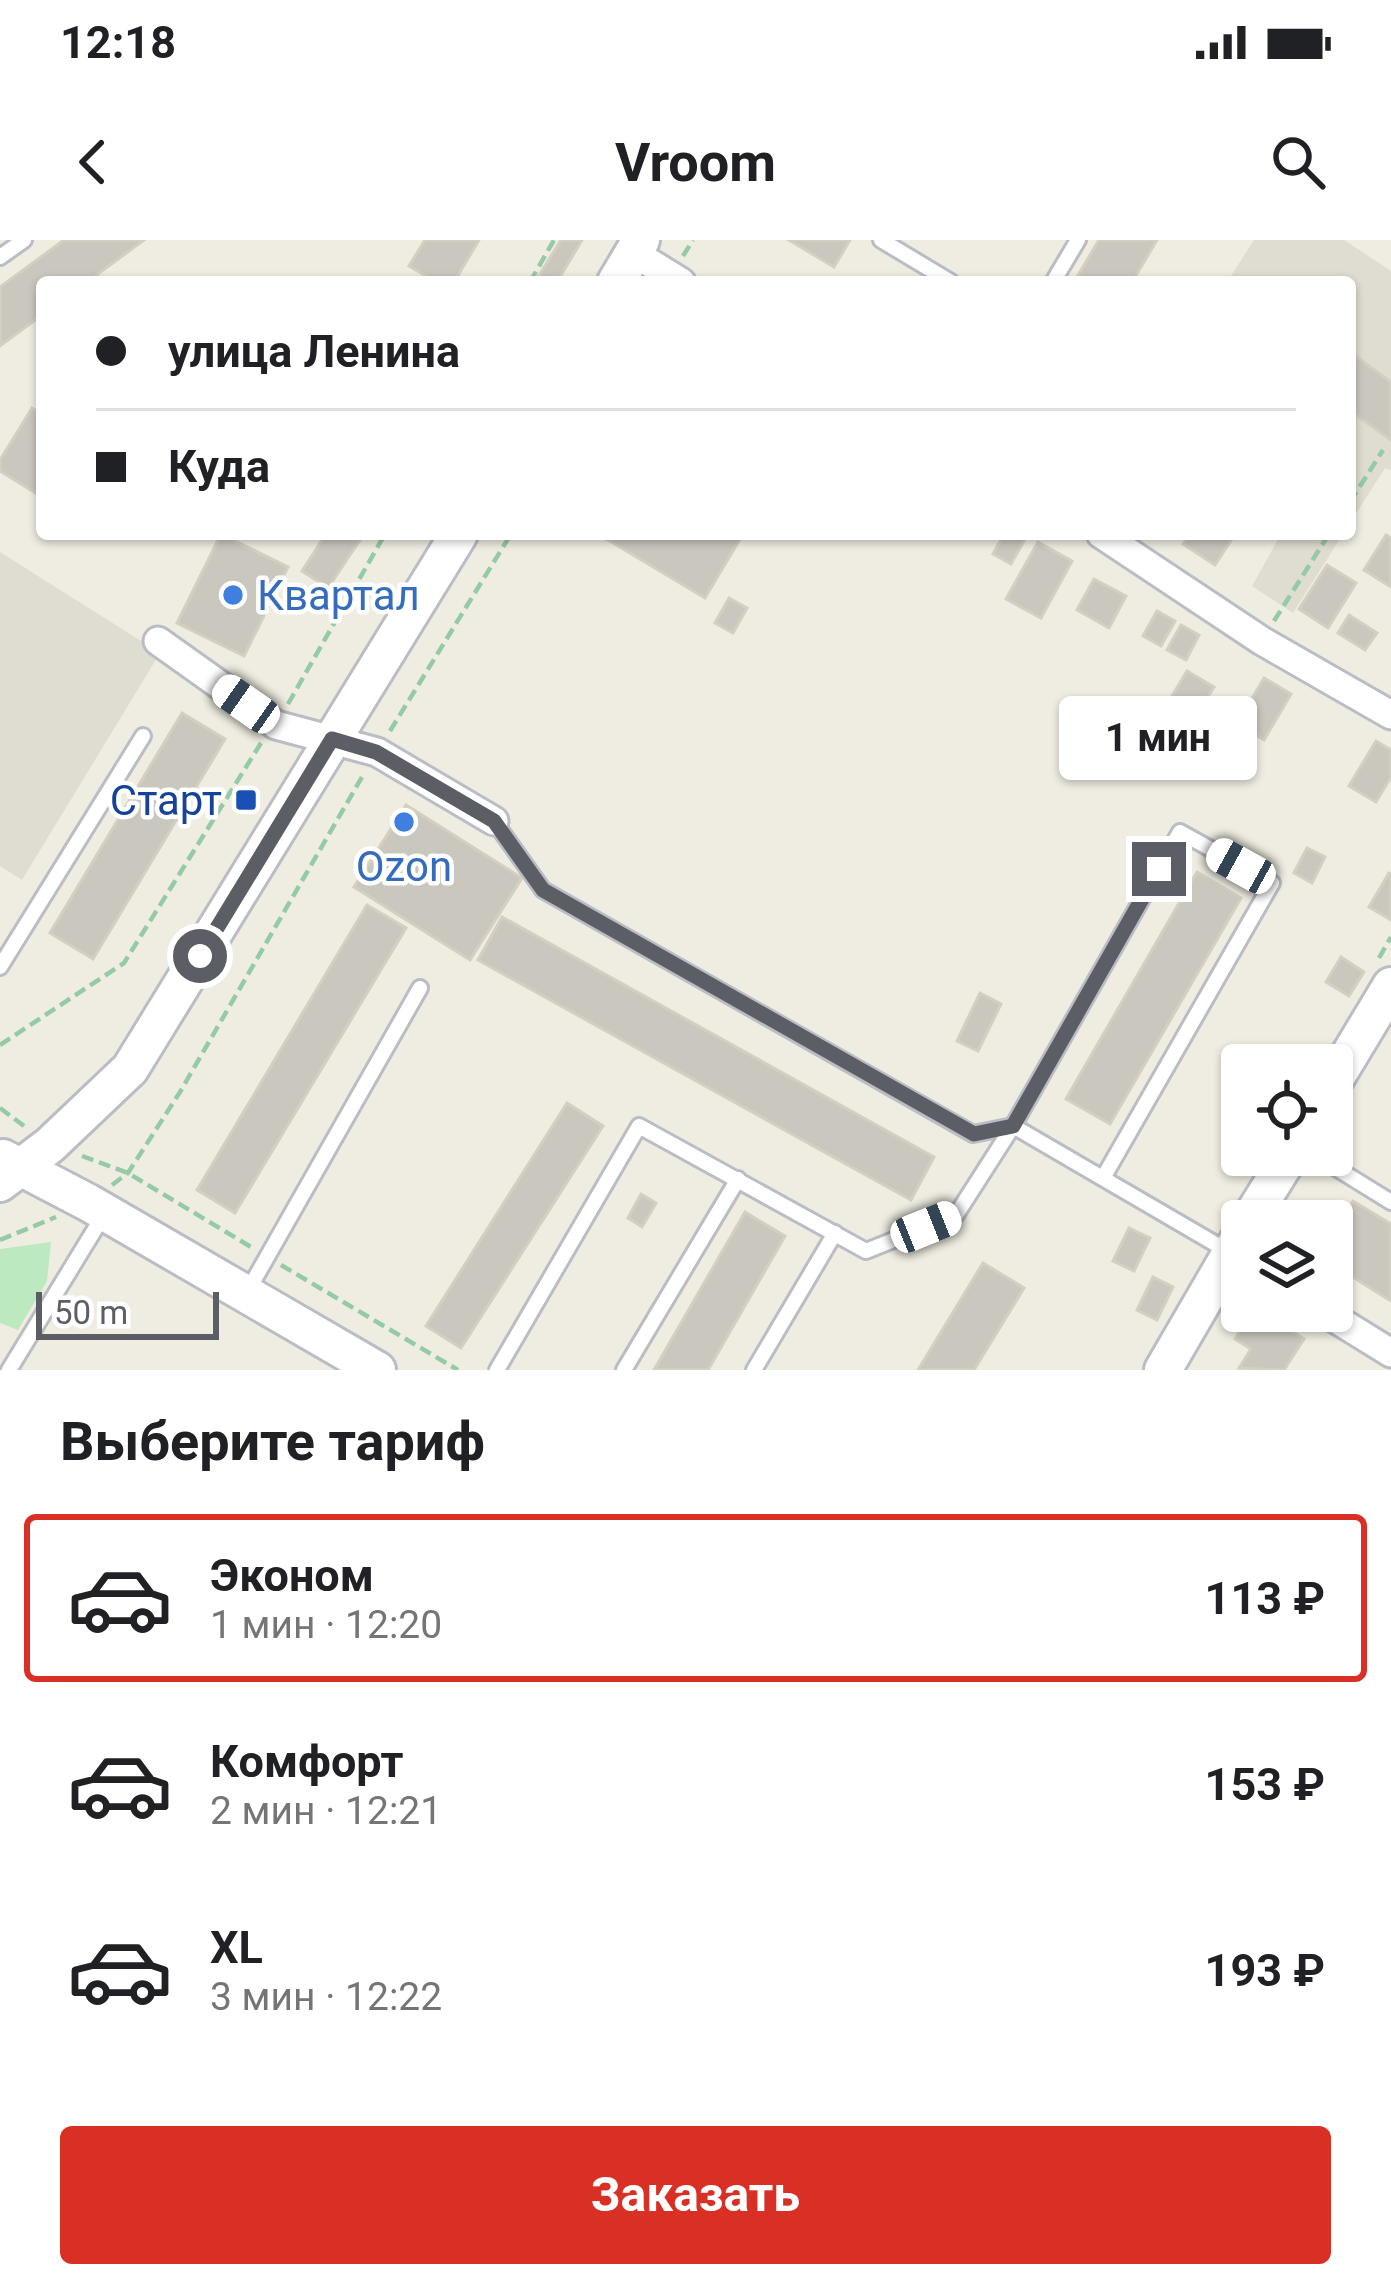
<!DOCTYPE html>
<html lang="ru">
<head>
<meta charset="utf-8">
<style>
  :root { --surface:#fff; --page:#f6f6f6; --text:#202124; --muted:#757577; --line:#e0e0e0; --accent:#d93025 }
  body { margin:0; font-family:Roboto,sans-serif; background:var(--page); color:var(--text); height:100vh; display:flex; flex-direction:column; font-size:45px; white-space:nowrap }
  * { box-sizing:border-box; margin:0 }
  p { font-size:39px; color:var(--muted) }
  .icon { flex:none; width:66px; height:66px; fill:none; stroke:currentColor; stroke-width:2; stroke-linecap:round; stroke-linejoin:round }
  .map { position:relative; height:1130px; overflow:hidden }
  .side { display:flex; flex-direction:column; background:var(--surface); flex:1 }
  .side>* { flex:none }
  .hud { position:absolute; left:36px; top:36px; width:1320px; height:264px; border-radius:12px; box-shadow:0 3px 9px #0004; display:grid; align-content:center; height:264px; padding:0 60px; background:var(--surface) }
  .buttons { position:absolute; left:1221px; top:804px; display:grid; gap:24px }
  .buttons a { display:grid; place-items:center; width:132px; height:132px; border-radius:12px; background:var(--surface); box-shadow:0 3px 9px #0004; font-size:60px }
  .scale { position:absolute; left:36px; bottom:30px; width:183px; box-sizing:border-box; padding-left:12px; border:6px solid #5b5f65; border-top:0; font-size:33px; line-height:42px; white-space:nowrap; color:#5b5f65; -webkit-text-stroke:9px #fff; paint-order:stroke }
  .end { position:absolute; width:54px; height:54px; margin:-27px; border:15px solid #5b5f65; background:#fff; box-shadow:0 0 0 6px #fff }
  .from { border-radius:50% }
  .bubble { position:absolute; height:84px; border-radius:12px; background:var(--surface); box-shadow:0 3px 9px #0004; font-size:39px; font-weight:700; line-height:84px; text-align:center }
  .car { position:absolute; width:36px; height:72px; margin:-36px -18px; border-radius:15px; box-shadow:0 0 9px 3px #0007; background:linear-gradient(#fff 24%,#345 0 40%,#fff 0 76%,#345 0 86%,#fff 0) }
  .hud b { display:flex; align-items:center; gap:42px; height:114px; font-size:45px }
  .hud b+b { border-top:3px solid var(--line) }
  .hud i { width:30px; height:30px; background:var(--text) }
  ul { padding:0; list-style:none }
  li { display:flex; align-items:center; gap:36px; height:168px; margin:0 24px 18px; padding:0 36px; border:6px solid transparent; border-radius:12px }
  li div { flex:1 }
  li b { display:block; font-size:45px }
  li em { font-style:normal; font-weight:700 }
  li.selected { border-color:var(--accent) }
  li>.icon { width:108px; height:108px; stroke-width:1.5 }
  h2 { padding:0 60px; font-size:54px; line-height:144px }
  .primary-button { display:flex; gap:24px; margin-top:auto; padding:24px 60px }
  .primary-button a { flex:1; height:138px; border-radius:12px; background:var(--accent); color:#fff; font-size:48px; font-weight:700; line-height:138px; text-align:center }
  .status { display:flex; justify-content:space-between; align-items:center; height:84px; padding:0 60px; background:var(--surface); direction:ltr }
  .status svg { height:33px; fill:currentColor }
  header { display:flex; justify-content:space-between; align-items:center; height:156px; padding:0 60px; background:var(--surface); font-size:54px; font-weight:700 }
  .map>svg:first-child { display:block }
  .education { fill:#dfdcd1 }
  .green { fill:#bde9bf }
  .building { fill:#cac7bf; stroke:#d4cfc0; stroke-width:3 }
  .lines { fill:none; stroke-linecap:round; stroke-linejoin:round }
  .service-casing { stroke:#babdc3; stroke-width:20 }
  .minor-casing { stroke:#babdc3; stroke-width:33 }
  .tertiary-casing { stroke:#babdc3; stroke-width:42 }
  .path { stroke:#95caa6; stroke-width:4.5; stroke-dasharray:12 6; stroke-linecap:butt }
  .service { stroke:#fff; stroke-width:14 }
  .minor { stroke:#fff; stroke-width:27 }
  .tertiary { stroke:#fff; stroke-width:36 }
  .route { stroke:#5b5f65; stroke-width:15 }
  .shop-dot { fill:#3f7fe0; stroke:#fff; stroke-width:4.5 }
  .transit-dot { fill:#1a4fb4; stroke:#fff; stroke-width:4.5 }
  .labels { text-anchor:middle; stroke-width:9; stroke-linejoin:round; paint-order:stroke }
  .shop-label { font-size:42px; fill:#366cbe; stroke:#fff; text-anchor:start }
  .transit-label { font-size:42px; fill:#164399; stroke:#fff; text-anchor:end }
</style>
</head>
<body>
<div class="status"><b>12:18</b><svg viewBox="0 0 49 12"><path d="M0 12V9h3v3zM5 12V6h3v6zM10 12V3h3v9zM15 12V0h3v12zM26 1h20v11H26zM47 4h2v5h-2z"/></svg></div>
<header><svg class="icon" aria-label="back" viewBox="0 0 24 24"><path d="M15 5l-7 7 7 7"/></svg>Vroom<svg class="icon" aria-label="search" viewBox="0 0 24 24"><circle cx="10" cy="10" r="6"/><path d="M15 15l6 6"/></svg></header>
<div class="map">
<svg width="1391" height="1130" viewBox="0 0 1391 1130">
  <rect width="100%" height="100%" fill="#efede2"/>
  <g class="education">
    <path d="M1254,0h90l47,31v199l-6,-2 -35,55v-241h-123z"/>
    <path d="M1281,294h62l-50,79 -41,-27z"/>
    <path d="M0,312l160,101 -138,227 -22,-14z"/>
  </g>
  <path class="green" d="M51,1002l-4,39 -29,49 -18,-7v-74z"/>
  <g class="building">
    <path d="M64,0h80l-57,42h-45v33l-42,31v-59z"/>
    <path d="M425,0h54l-25,42h-18l-27,-16z"/>
    <path d="M561,0h21l-25,42h-22z"/>
    <path d="M789,0h61l-16,27z"/>
    <path d="M1099,0h58l-25,42h-58z"/>
    <path d="M1350,112l41,30v58l-41,-29z"/>
    <path d="M32,168l10,6v83l-42,-26v-11z"/>
    <path d="M221,294l67,33 -44,89 -67,-33z"/>
    <path d="M326,294h25l9,6 -32,48 -26,-17z"/>
    <path d="M598,294h145l-38,64z"/>
    <path d="M1004,294l21,5 -14,25 -18,-10z"/>
    <path d="M1190,294h45l-20,31 -32,-21z"/>
    <path d="M1386,295l5,3v49l-27,-17z"/>
    <path d="M1038,302l34,19 -31,57 -35,-19z"/>
    <path d="M1327,325l29,18 -28,45 -29,-19z"/>
    <path d="M1094,339l32,17 -17,32 -32,-18z"/>
    <path d="M729,358l18,10 -14,25 -18,-10z"/>
    <path d="M1157,371l18,10 -14,25 -18,-10z"/>
    <path d="M1349,375l28,18 -12,17 -27,-17z"/>
    <path d="M1181,385l18,10 -13,25 -19,-10z"/>
    <path d="M1187,431l27,16 -12,19 14,16 -15,25 -44,-26z"/>
    <path d="M1264,438l27,16 -27,46 -27,-16z"/>
    <path d="M182,473l43,26 -132,220 -43,-26z"/>
    <path d="M1376,501l15,9v27l-15,25 -27,-16z"/>
    <path d="M406,565l116,73 -52,82 -116,-73z"/>
    <path d="M1307,608l18,9 -13,26 -18,-10z"/>
    <path d="M1197,632l44,26 -131,226 -44,-25z"/>
    <path d="M1389,633l2,1v46l-22,-13z"/>
    <path d="M367,665l39,23 -171,285 -38,-23z"/>
    <path d="M502,677l432,240 -23,43 -433,-240z"/>
    <path d="M1341,717l23,15 -15,24 -23,-14z"/>
    <path d="M980,753l21,11 -23,47 -21,-10z"/>
    <path d="M567,863l36,23 -142,222 -35,-22z"/>
    <path d="M641,954l15,9 -14,24 -14,-9z"/>
    <path d="M1353,961l38,23v77l-59,-37v-30z"/>
    <path d="M745,972l40,24 -77,134h-54z"/>
    <path d="M1129,988l21,10 -16,33 -21,-10z"/>
    <path d="M983,1023l41,25 -50,82h-56z"/>
    <path d="M1153,1037l20,10 -16,33 -20,-10z"/>
    <path d="M1253,1071h7l44,28 -20,31 -45,-2 12,-19 -16,-10z"/>
  </g>
  <g class="lines">
    <g class="service-casing">
      <g id="service">
        <path d="M881,0l70,42"/>
        <path d="M0,17l24,-17"/>
        <path d="M1053,42l25,-42"/>
        <path d="M494,581l49,69 430,244 40,-8 218,127"/>
        <path d="M0,727l143,-231"/>
        <path d="M1315,915l76,47"/>
        <path d="M246,1054l174,-306"/>
        <path d="M9,1130l94,-154"/>
        <path d="M497,1130l142,-244 227,125 90,-36 57,-89 167,-294 92,51 -169,295"/>
        <path d="M624,1130l114,-191"/>
        <path d="M754,1130l81,-137"/>
      </g>
    </g>
    <g class="minor-casing">
      <g id="minor">
        <path d="M634,13l47,29"/>
        <path d="M1101,294l161,107 129,74"/>
        <path d="M158,401l118,84 101,27 117,69"/>
        <path d="M1323,1071l68,42"/>
      </g>
    </g>
    <g class="tertiary-casing">
      <g id="tertiary">
        <path d="M616,42l25,-42"/>
        <path d="M1332,844l59,-98"/>
        <path d="M3,918l86,45 288,167"/>
        <path d="M0,943l50,-38 80,-76 329,-535"/>
        <path d="M1249,981l41,-66"/>
        <path d="M1163,1130l79,-136"/>
      </g>
    </g>
    <g class="path">
      <path d="M683,16l10,-16"/>
      <path d="M530,42l24,-42"/>
      <path d="M1350,262l33,-52"/>
      <path d="M1274,381l55,-87"/>
      <path d="M288,464l97,-170"/>
      <path d="M390,491l121,-197"/>
      <path d="M1379,718l12,-21"/>
      <path d="M0,805l124,-82 137,-220"/>
      <path d="M0,868l24,18"/>
      <path d="M82,916l46,17 123,74"/>
      <path d="M112,945l16,-12 52,-81 182,-315"/>
      <path d="M0,1000l56,-23"/>
      <path d="M281,1025l177,105"/>
    </g>
    <use href="#service" class="service"/>
    <use href="#minor" class="minor"/>
    <use href="#tertiary" class="tertiary"/>
  </g>
  <g class="lines">
    <path class="route" d="M200,716l132,-217 44,13 118,69 49,69 431,244 39,-8 146,-257"/>
  </g>
  <g class="shop-dot">
    <circle cx="233" cy="355" r="12"/>
    <circle cx="404" cy="582" r="12"/>
  </g>
  <rect class="transit-dot" x="234" y="548" width="24" height="24" rx="6"/>
  <g class="labels">
    <g class="shop-label">
      <text x="257" y="370">Квартал</text>
      <text x="404" y="641" text-anchor="middle">Ozon</text>
    </g>
    <g class="transit-label">
      <text x="222" y="575">Старт</text>
    </g>
  </g>
</svg>
<div class="buttons">
<a><svg class="icon" aria-label="locate" viewBox="0 0 24 24"><circle cx="12" cy="12" r="6"/><path d="M12 2v4M12 18v4M2 12h4M18 12h4"/></svg></a>
<a><svg class="icon" aria-label="layers" viewBox="0 0 24 24"><path d="M12 4l9 5-9 5-9-5zM3 14l9 5 9-5"/></svg></a>
</div>
<div class="scale">50 m</div>
<i class="end from" style="left:200px;top:716px"></i>
<i class="end" style="left:1159px;top:629px"></i>
<div class="bubble" style="left:1059px;top:456px;width:198px">1 мин</div>
<i class="car" style="left:246px;top:464px;rotate:305deg"></i>
<i class="car" style="left:1241px;top:626px;rotate:299deg"></i>
<i class="car" style="left:926px;top:987px;rotate:68deg"></i>
<div class="hud">
<b><i class="from"></i>улица Ленина</b>
<b><i></i>Куда</b>
</div>
</div>
<section class="side">
<h2>Выберите тариф</h2>
<ul>
<li class="selected"><svg class="icon" aria-label="car" viewBox="0 0 24 24"><path d="M5 17H2v-5l4-1 3-4h7l3 4 3 1v5h-3M9 17h6M6 11h13"/><circle cx="7" cy="17" r="2"/><circle cx="17" cy="17" r="2"/></svg><div><b>Эконом</b><p>1 мин · 12:20</p></div><em>113 ₽</em></li>
<li><svg class="icon" aria-label="car" viewBox="0 0 24 24"><path d="M5 17H2v-5l4-1 3-4h7l3 4 3 1v5h-3M9 17h6M6 11h13"/><circle cx="7" cy="17" r="2"/><circle cx="17" cy="17" r="2"/></svg><div><b>Комфорт</b><p>2 мин · 12:21</p></div><em>153 ₽</em></li>
<li><svg class="icon" aria-label="car" viewBox="0 0 24 24"><path d="M5 17H2v-5l4-1 3-4h7l3 4 3 1v5h-3M9 17h6M6 11h13"/><circle cx="7" cy="17" r="2"/><circle cx="17" cy="17" r="2"/></svg><div><b>XL</b><p>3 мин · 12:22</p></div><em>193 ₽</em></li>
</ul>
<div class="primary-button"><a>Заказать</a></div>
</section>
</body>
</html>
